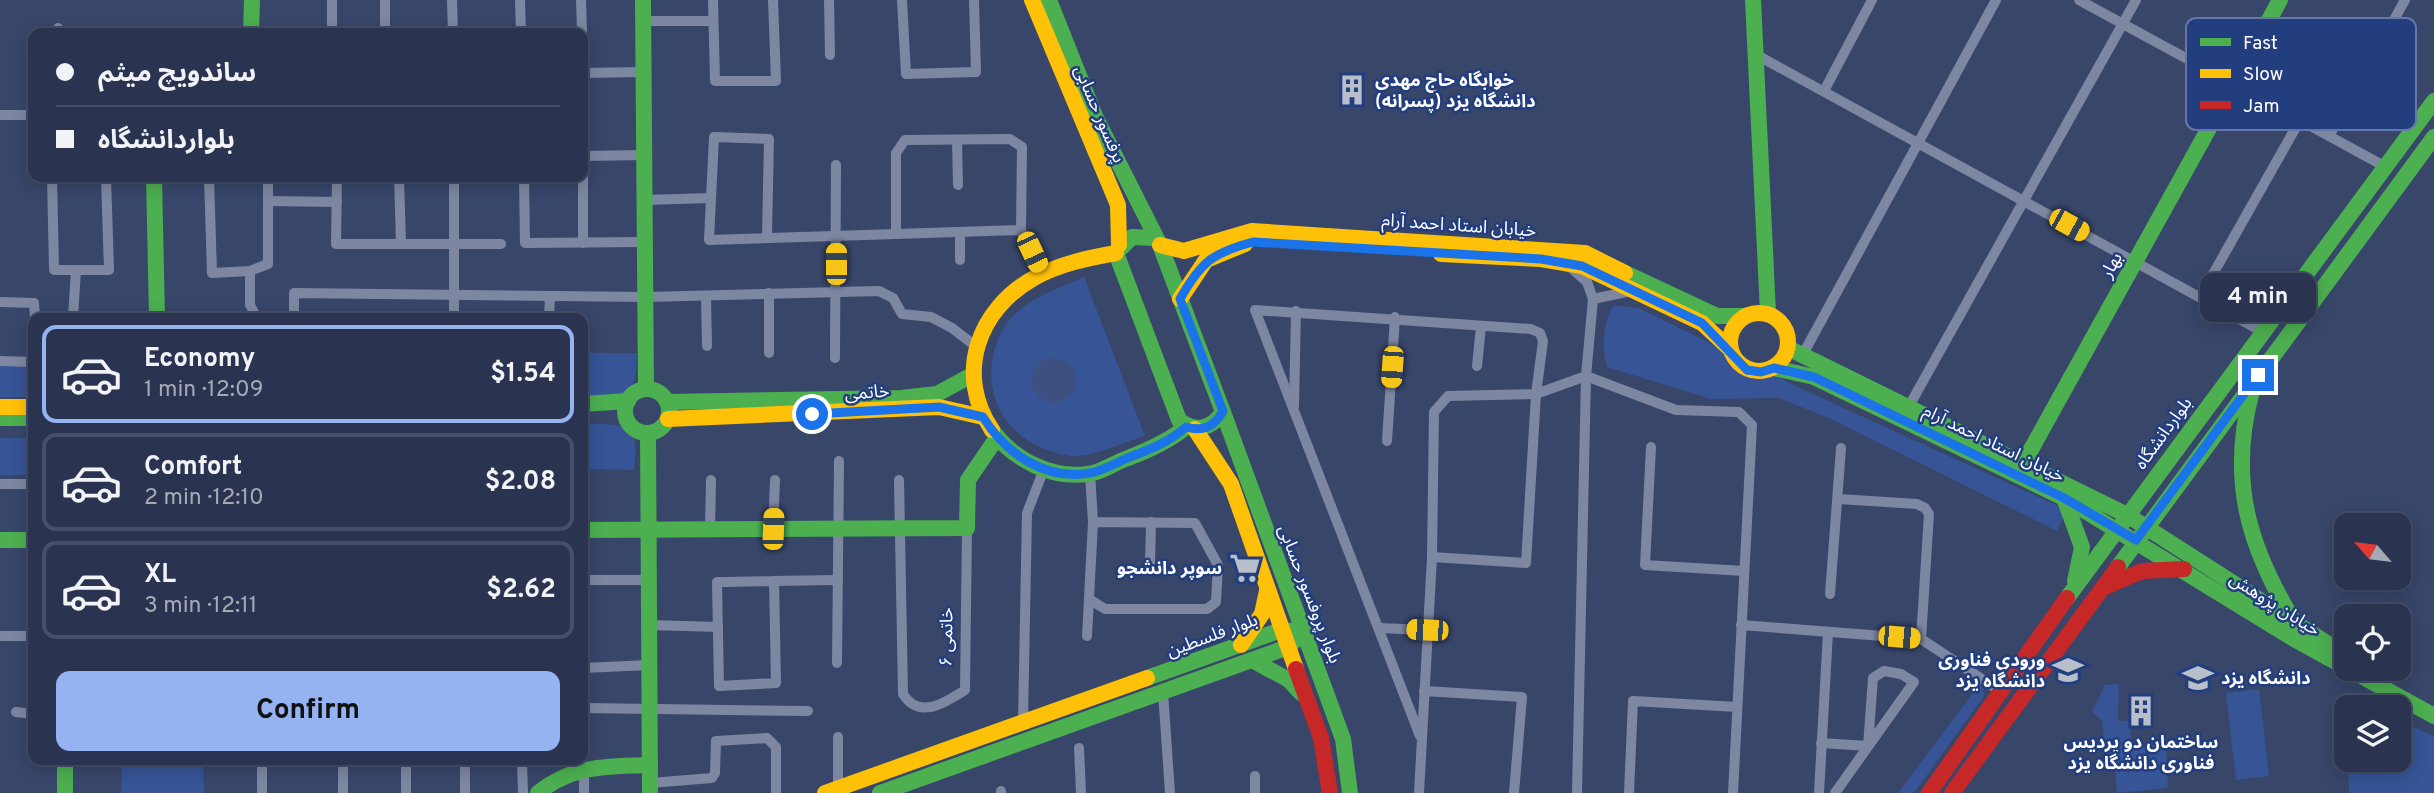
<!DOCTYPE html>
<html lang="en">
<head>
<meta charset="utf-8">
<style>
  :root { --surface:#2a3450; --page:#323c57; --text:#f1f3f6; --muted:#a5aab7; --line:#464f67; --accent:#95b2f1 }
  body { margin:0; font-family:Overpass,"Noto Sans Arabic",sans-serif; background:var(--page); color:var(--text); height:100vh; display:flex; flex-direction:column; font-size:26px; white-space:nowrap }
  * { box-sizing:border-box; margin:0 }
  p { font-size:23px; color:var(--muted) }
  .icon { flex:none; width:38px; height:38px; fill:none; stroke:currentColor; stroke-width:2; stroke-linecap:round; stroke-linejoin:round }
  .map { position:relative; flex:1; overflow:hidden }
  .panel { position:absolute; left:28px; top:313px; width:560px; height:452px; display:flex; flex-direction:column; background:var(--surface); border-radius:14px; box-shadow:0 4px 18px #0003,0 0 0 2px var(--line) }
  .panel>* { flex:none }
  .hud { position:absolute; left:28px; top:28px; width:560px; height:154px; border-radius:14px; box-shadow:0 4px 18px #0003,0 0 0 2px var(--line); display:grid; align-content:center; height:154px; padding:0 28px; background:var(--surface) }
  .needle { width:46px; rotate:298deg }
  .controls { position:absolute; left:2334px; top:513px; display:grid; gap:14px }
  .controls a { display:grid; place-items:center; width:77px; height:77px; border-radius:14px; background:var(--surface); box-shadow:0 4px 18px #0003,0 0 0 2px var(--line); font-size:35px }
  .end { position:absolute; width:32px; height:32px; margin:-16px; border:9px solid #1a73e8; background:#fff; box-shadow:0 0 0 4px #fff }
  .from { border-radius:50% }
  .bubble { position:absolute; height:49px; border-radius:14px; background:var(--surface); box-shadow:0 4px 18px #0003,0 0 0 2px var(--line); font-size:23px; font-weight:700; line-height:49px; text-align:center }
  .car { position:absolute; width:21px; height:42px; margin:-21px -10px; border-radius:9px; box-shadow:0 0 5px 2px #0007; background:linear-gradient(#f5c518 24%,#345 0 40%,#f5c518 0 76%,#345 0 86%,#f5c518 0) }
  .hud b { display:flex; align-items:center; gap:24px; height:66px; font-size:26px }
  .hud b+b { border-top:2px solid var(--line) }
  .hud i { width:18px; height:18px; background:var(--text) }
  ul { padding:12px 0 0; list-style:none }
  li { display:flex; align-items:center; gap:21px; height:98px; margin:0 14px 10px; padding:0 14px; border:4px solid var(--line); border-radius:14px }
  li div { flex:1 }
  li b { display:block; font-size:26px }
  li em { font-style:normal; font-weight:700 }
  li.on { border-color:var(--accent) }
  li>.icon { width:63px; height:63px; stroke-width:1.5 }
  .button { display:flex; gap:14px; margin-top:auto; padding:14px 28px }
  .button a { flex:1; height:80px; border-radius:14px; background:var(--accent); color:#111; font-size:28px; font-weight:700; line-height:80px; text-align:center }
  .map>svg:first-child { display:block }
  .green { fill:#365496 }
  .water { fill:#3d507f }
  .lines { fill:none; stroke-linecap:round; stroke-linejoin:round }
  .street { stroke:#7d87a1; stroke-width:10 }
  .fast { stroke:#4caf50; stroke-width:16 }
  .slow { stroke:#ffc107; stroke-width:16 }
  .jam { stroke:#c62828; stroke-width:16 }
  .route { stroke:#1a73e8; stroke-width:9 }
  .labels { text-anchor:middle; stroke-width:5; stroke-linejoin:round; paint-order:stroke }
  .poi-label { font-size:18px; font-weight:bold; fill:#fff; stroke:#233e7f; text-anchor:start }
  .street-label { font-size:18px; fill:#fff; stroke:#233e7f }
  .key { fill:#233e7f; stroke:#6578a5; stroke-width:2 }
  .key-label { font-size:19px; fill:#fff }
</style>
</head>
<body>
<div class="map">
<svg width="2434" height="793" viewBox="0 0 2434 793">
  <rect width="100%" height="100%" fill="#38466a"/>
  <g class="green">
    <path d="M1084,277l61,159c-21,6 -45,18 -67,20 -11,1 -26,-4 -36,-8 -50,-21 -66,-80 -35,-125 17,-24 52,-34 77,-46z"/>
    <path d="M1614,305l25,3 161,80 267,122 -10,21 -226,-112 -52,-21 -68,1 -104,-32c-6,-19 -4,-46 7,-62z"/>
    <path d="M583,353h54c-1,48 -12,43 -54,45z"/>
    <path d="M0,361l33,1v35h-33z"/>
    <path d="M583,424c42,0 58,-3 51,46l-51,-1z"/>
    <rect x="0" y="438" width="33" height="37"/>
    <path d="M2119,684l-1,37 12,-1 1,26 35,-2 2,44 -51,5 -2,-31h-9l-4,-41 -10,-9 13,-27z"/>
    <path d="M1979,685l4,3 1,8 -70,97h-16z"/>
    <path d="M2259,689l10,87 -33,4 -10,-87z"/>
    <path d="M2399,721l35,15v57h-85l-1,-33h51z"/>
    <path d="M122,760h81l1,33h-83z"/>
  </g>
  <circle class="water" cx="1054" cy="380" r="22"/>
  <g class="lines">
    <g class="street">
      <path d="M452,0l1,33"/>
      <path d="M520,0l1,33"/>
      <path d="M581,0l1,33"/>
      <path d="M713,0l2,81h61l-3,-81"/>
      <path d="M829,0l1,55"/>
      <path d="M902,0l4,74 70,-2 -2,-72"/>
      <path d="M2079,0l305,166"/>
      <path d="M643,21h70"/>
      <path d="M58,28v5"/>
      <path d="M332,33v-33"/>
      <path d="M385,33v-33"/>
      <path d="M583,44l1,29"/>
      <path d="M1755,54l508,278"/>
      <path d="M583,73l61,-1"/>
      <path d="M1824,91l48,-91"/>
      <path d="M0,115h33"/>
      <path d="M2329,136l76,-136"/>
      <path d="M957,140l1,45"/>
      <path d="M583,156l61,-1"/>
      <path d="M52,177l2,93h55l-3,-93"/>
      <path d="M209,177l3,96 38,-2 18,-7v-87"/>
      <path d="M337,177l-1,67h165"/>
      <path d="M399,177l2,67"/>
      <path d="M524,177l1,66 120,-1"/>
      <path d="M645,200l66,-2"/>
      <path d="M269,201l68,1"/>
      <path d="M1021,230l-125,4v-81l9,-13 105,-1 12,8 -1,83 21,45"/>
      <path d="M767,236l2,-97 -55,-2 -5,103 187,-6"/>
      <path d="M583,243v-66"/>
      <path d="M960,260v-28"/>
      <path d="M1570,267l17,15 6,17 -7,77 -9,417"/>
      <path d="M250,271v34l7,13"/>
      <path d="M769,293v60"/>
      <path d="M706,296l1,50"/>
      <path d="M2200,297l100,-177"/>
      <path d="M1593,299l38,-8"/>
      <path d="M0,302l34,1 1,15"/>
      <path d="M73,318l3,-48"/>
      <path d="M294,318v-25l352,4 233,-6 14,7 9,16 29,3 21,11 26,20"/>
      <path d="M454,318v-141"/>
      <path d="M549,318l1,-22"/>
      <path d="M1802,356l194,-356"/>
      <path d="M835,358l1,-193"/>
      <path d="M0,361l33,1"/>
      <path d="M1477,366l4,-40"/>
      <path d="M1294,406l2,-95"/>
      <path d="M1908,408l228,-408"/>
      <path d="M1387,441l8,-124"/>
      <path d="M1651,447l-6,118 99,6"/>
      <path d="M1090,473l3,49 -4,77 16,10h102l9,-7 2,-37 -23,-42 -102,-1"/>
      <path d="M899,480l4,214c16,26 42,9 62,-4l2,-162"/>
      <path d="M0,484h32l-1,28"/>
      <path d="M1839,499l78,5 8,4 4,6 -8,125"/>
      <path d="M710,529l1,-49"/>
      <path d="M773,529l2,-49"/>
      <path d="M31,540l2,-28"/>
      <path d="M1150,564l1,-42"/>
      <path d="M583,580h66"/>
      <path d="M774,581l2,102 -57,3 -2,-104c40,0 80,-2 121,-2"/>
      <path d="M1830,594l11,-146"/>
      <path d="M649,625l69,2"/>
      <path d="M1741,625l180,14 79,52"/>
      <path d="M1379,628l48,2"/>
      <path d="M0,636h33"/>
      <path d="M1087,636l2,-37"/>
      <path d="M837,663l2,-202"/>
      <path d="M583,668l67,-3"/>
      <path d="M1424,691l98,6 -8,96"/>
      <path d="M1163,692l7,101"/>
      <path d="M583,708l225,3"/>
      <path d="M16,712l17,2"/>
      <path d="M1023,721l4,-208 17,-44"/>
      <path d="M1420,736l-165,-426 276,19 9,4 3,8 -7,53 -10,169 -94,-6"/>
      <path d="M838,737v51"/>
      <path d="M1821,743l47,3"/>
      <path d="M1079,748l2,45"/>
      <path d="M343,760v33"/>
      <path d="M406,760v33"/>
      <path d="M522,760l1,33"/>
      <path d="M584,768v25"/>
      <path d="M1255,776v17"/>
      <path d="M650,783l62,-5 3,-5 1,-32 51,-3 9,9v46"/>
      <path d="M1001,791v2"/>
      <path d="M262,793v-33"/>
      <path d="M465,793v-28"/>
      <path d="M1419,793l13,-236 2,-145 14,-16 88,-2 50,-18 90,34 63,2 13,13 -19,368"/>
      <path d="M1629,793l4,-92 104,6"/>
      <path d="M1819,793l9,-161"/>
      <path d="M1835,793l79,-111 -13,-8 -17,-3 -11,7 -5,68"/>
    </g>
    <g class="fast">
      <path d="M643,0l3,389"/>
      <path d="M1049,0l46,116 65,129 63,167c-12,17 -27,21 -44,8l-63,-167 16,-16 23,1"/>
      <path d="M1753,0l15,313"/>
      <path d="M251,33l1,-33"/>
      <path d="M154,177l3,141"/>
      <path d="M1625,273l92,43h28"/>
      <path d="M1788,348l339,167 220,141"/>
      <path d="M1774,368l40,9 250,121 230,141 140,77"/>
      <circle cx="647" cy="411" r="22"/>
      <path d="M2252,391c-24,88 -4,156 43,232"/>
      <path d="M667,402l234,-4 36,-4 35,-19"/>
      <path d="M583,404l45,-3"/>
      <path d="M1223,412l120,327 7,54"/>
      <path d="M0,418h33"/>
      <path d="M992,430c22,31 63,51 101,43 12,-3 23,-11 35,-15 21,-8 41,-17 58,-31"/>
      <path d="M648,433l2,360"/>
      <path d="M2023,464l257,-464"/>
      <path d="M2064,498l18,49 -7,34"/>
      <path d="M583,530l384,-2 1,-48 28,-41"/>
      <path d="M0,540h31"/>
      <path d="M2118,567l316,-430"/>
      <path d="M2067,598l367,-497"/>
      <path d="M1252,660l37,20 12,13"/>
      <path d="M1147,678l134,-48 23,2"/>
      <path d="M65,760v33"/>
      <path d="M538,793c34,-28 70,-27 112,-28"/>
      <path d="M880,793l408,-146 16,-15"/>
    </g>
    <g class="slow">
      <path d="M1032,0l86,205 1,40"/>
      <path d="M1160,245l24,6 68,-20 333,22 40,20"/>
      <path d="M1441,254l100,5 41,7 120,57 28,26"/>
      <path d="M1180,299l26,-39 39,-16"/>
      <circle cx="1759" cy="342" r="29"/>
      <path d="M0,407h33"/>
      <path d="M668,419l271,-12 44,10"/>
      <path d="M1195,429l36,55 65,185"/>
      <path d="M992,430c-37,-55 -15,-120 42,-152 25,-14 54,-20 82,-25"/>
      <path d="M1241,645l21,-31 5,-23"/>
      <path d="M825,793l322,-115"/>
    </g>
    <g class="jam">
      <path d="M2103,588l39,-17 42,-2"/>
      <path d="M1296,669l25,69 9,55"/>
      <path d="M1929,793l138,-195"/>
      <path d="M1952,793l166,-226"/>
    </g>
  </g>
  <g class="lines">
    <path class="route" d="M812,414l127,-7 44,10c22,36 62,64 107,56 13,-2 27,-11 40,-16 21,-8 39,-15 56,-30 17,5 28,0 37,-16l-43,-112c21,-37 32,-46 73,-57l288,17 41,7 120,57 45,47 14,2 13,-4 40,9 250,121 72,42 122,-165"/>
  </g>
  <defs>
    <g id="building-bare" transform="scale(2.415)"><path d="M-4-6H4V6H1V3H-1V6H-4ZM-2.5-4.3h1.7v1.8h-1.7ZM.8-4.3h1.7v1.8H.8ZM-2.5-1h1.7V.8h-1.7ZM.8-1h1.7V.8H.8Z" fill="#b9becb" stroke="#233e7f" stroke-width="2.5" paint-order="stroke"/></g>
    <g id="supermarket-bare" transform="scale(2.415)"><path d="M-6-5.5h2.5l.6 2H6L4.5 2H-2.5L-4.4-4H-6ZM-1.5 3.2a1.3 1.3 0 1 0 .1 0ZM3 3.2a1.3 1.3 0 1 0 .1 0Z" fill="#b9becb" stroke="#233e7f" stroke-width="2.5" paint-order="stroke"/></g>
    <g id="university-bare" transform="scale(2.415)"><path d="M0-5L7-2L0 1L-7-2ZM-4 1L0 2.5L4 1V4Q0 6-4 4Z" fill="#b9becb" stroke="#233e7f" stroke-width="2.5" paint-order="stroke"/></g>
  </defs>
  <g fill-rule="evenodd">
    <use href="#building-bare" x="1352" y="90"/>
    <use href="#supermarket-bare" x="1245" y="568"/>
    <use href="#university-bare" x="2068" y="670"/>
    <use href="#university-bare" x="2198" y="678"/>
    <use href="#building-bare" x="2141" y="711"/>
  </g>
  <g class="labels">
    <g class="poi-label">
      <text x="1375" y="86">خوابگاه حاج مهدی<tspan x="1375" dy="21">(پسرانه) دانشگاه یزد</tspan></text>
      <text x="1222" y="574" text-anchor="end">سوپر دانشجو</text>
      <text x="2045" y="666" text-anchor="end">ورودی فناوری<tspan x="2045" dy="21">دانشگاه یزد</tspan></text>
      <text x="2221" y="684">دانشگاه یزد</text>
      <text x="2141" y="748" text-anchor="middle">ساختمان دو پردیس<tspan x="2141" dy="21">فناوری دانشگاه یزد</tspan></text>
    </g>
    <g class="street-label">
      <text transform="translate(1100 114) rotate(67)" y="6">پرفسور حسابی</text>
      <text transform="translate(1459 225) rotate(4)" y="6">خیابان استاد احمد آرام</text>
      <text transform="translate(2111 265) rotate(-61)" y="6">بهار</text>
      <text transform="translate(867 392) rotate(-4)" y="6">خاتمی</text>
      <text transform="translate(2163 433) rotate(-54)" y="6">بلواردانشگاه</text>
      <text transform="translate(1994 443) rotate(26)" y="6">خیابان استاد احمد آرام</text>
      <text transform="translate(1310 594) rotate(69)" y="6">بلوار پروفسور حسابی</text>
      <text transform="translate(2275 604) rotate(32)" y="6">خیابان پژوهش</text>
      <text transform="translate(1212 635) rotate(-20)" y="6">بلوار فلسطین</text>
      <text transform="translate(946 637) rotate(-89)" y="6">خاتمی ۶</text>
    </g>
  </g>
  <rect x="2186" y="18" width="230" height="112" rx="10" class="key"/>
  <rect x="2200" y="38" width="31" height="8" fill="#4caf50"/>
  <rect x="2200" y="69" width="31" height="9" fill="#ffc107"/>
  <rect x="2200" y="101" width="31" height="8" fill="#c62828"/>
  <g class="key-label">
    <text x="2243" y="49">Fast</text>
    <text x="2243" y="80">Slow</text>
    <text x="2243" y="112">Jam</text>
  </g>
</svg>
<div class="controls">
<a><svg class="needle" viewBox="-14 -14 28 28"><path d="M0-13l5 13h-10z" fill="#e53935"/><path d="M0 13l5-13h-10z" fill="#a5aab7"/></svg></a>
<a><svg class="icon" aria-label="locate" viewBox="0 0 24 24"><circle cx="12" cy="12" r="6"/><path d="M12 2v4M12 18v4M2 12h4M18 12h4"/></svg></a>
<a><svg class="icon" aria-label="layers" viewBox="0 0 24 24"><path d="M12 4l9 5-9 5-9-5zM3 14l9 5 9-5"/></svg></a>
</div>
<i class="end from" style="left:812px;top:414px"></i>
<i class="end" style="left:2258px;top:375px"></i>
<div class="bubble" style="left:2200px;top:273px;width:116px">4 min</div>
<i class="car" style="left:2069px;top:225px;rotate:119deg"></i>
<i class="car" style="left:1032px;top:252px;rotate:155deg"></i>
<i class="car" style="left:836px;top:264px;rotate:0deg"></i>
<i class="car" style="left:1392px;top:367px;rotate:184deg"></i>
<i class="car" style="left:773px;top:529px;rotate:2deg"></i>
<i class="car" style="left:1427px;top:630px;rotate:272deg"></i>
<i class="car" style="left:1899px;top:637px;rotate:95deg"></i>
<div class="hud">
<b><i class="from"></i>ساندویچ میثم</b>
<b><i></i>بلواردانشگاه</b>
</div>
<section class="panel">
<ul>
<li class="on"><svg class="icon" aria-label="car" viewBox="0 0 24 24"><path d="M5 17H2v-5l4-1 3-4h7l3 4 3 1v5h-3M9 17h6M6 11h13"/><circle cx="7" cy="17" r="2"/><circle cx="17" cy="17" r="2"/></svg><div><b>Economy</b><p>1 min · 12:09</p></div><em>$1.54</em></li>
<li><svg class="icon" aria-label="car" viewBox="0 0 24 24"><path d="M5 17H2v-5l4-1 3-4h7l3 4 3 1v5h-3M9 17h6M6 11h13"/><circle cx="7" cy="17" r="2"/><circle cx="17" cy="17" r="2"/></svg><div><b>Comfort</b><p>2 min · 12:10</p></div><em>$2.08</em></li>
<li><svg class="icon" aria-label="car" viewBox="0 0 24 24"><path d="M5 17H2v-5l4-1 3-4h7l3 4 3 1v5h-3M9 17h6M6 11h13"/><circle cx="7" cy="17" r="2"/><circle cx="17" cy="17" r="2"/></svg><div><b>XL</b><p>3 min · 12:11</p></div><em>$2.62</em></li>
</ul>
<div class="button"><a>Confirm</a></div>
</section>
</div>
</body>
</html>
